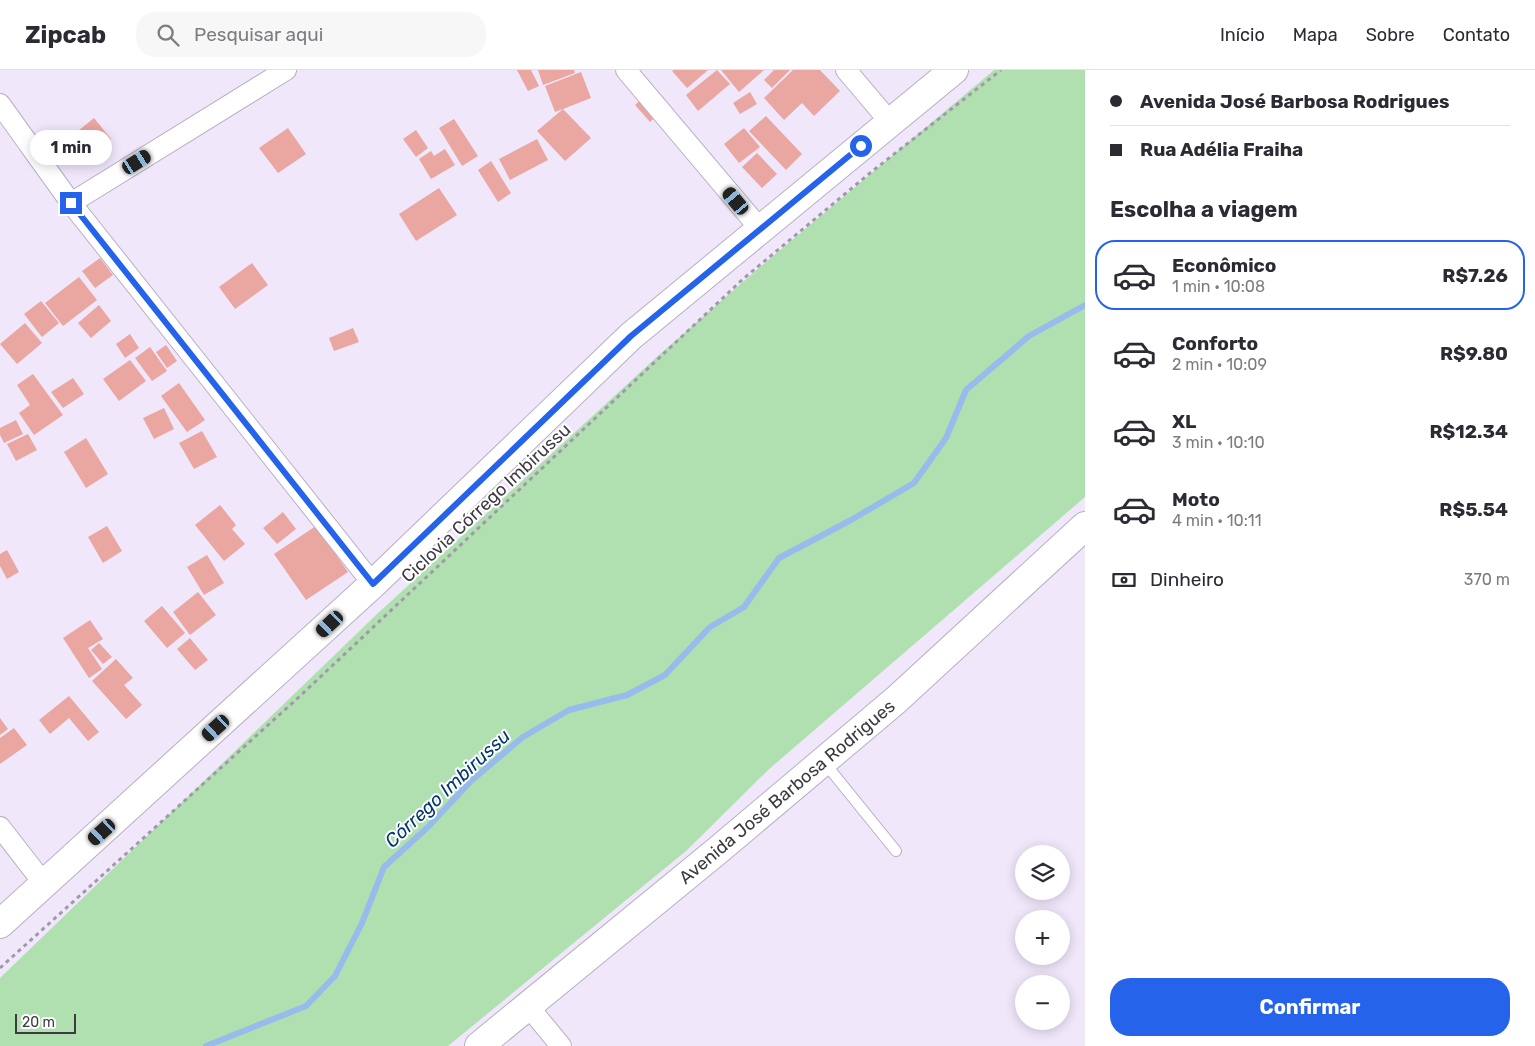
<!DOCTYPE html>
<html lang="pt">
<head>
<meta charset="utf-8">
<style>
  :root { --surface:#fff; --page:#f7f7f7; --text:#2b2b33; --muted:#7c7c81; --line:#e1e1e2; --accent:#2563eb }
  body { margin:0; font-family:Rubik,sans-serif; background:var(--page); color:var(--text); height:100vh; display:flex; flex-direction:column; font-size:19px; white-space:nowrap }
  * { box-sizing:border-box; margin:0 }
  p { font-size:16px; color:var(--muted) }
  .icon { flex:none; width:28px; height:28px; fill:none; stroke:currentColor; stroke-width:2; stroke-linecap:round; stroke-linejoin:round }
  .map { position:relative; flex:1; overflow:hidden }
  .side { display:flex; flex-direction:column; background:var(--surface); width:450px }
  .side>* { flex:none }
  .banner { display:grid; align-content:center; height:110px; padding:0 25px; background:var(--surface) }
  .fabs { position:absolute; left:1015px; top:775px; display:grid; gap:10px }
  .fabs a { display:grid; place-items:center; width:55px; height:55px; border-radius:50%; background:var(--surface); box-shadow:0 2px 12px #0003; font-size:25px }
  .scale { position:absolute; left:15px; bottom:12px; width:61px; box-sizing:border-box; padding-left:5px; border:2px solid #3d3a41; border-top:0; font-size:14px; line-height:18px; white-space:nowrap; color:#3d3a41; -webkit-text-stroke:4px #fff; paint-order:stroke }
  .end { position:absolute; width:22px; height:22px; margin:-11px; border:6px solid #2563eb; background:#fff; box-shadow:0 0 0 2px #fff }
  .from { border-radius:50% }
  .bubble { position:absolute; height:35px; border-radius:18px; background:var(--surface); box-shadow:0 2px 12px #0003; font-size:16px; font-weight:700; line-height:35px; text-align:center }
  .car { position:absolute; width:15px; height:30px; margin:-15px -8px; border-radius:6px; box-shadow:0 0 4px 1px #0007; background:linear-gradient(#222 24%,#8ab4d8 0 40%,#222 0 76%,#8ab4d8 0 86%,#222 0) }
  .banner b { display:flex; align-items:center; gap:18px; height:48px; font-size:19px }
  .banner b+b { border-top:1px solid var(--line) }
  .banner i { width:12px; height:12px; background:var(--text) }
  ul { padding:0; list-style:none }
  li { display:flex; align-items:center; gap:15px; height:70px; margin:0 10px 8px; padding:0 15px; border:2px solid transparent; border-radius:20px }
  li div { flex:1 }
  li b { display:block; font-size:19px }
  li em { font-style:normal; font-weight:700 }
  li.selected { border-color:var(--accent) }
  li>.icon { width:45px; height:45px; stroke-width:1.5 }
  h2 { padding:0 25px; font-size:22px; line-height:60px }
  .pay { display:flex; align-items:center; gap:12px; height:55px; padding:0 25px; font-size:19px }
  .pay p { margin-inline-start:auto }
  .button { display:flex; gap:10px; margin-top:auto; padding:10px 25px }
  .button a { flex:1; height:58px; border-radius:20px; background:var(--accent); color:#fff; font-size:20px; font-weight:700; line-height:58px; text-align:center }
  header { display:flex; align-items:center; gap:30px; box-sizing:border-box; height:70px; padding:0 25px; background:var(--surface); border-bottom:1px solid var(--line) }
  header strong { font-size:24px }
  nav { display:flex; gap:28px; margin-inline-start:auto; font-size:18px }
  .search { width:350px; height:45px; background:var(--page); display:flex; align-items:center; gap:12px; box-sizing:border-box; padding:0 18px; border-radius:20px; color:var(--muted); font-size:19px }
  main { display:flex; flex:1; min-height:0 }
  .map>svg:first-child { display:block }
  .green { fill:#b0dfb0 }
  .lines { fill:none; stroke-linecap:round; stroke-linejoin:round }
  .stream { stroke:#96bbec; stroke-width:6 }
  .building { fill:#eaa6a1 }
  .service-casing { stroke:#b8afc1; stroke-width:12 }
  .minor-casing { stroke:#b8afc1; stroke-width:22 }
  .secondary-casing { stroke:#b8afc1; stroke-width:30 }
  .path { stroke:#a09aa8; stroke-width:3; stroke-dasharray:4 4; stroke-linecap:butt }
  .service { stroke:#fff; stroke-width:10 }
  .minor { stroke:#fff; stroke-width:20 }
  .secondary { stroke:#fff; stroke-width:28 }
  .route { stroke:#2563eb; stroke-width:6 }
  .labels { text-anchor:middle; stroke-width:4; stroke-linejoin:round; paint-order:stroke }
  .street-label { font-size:18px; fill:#3d3a41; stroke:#fff }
  .water-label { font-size:19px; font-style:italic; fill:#023770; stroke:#fff }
</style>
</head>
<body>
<header>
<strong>Zipcab</strong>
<div class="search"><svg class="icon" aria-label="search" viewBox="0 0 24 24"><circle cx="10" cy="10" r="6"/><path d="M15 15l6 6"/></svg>Pesquisar aqui</div>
<nav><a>Início</a><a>Mapa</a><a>Sobre</a><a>Contato</a></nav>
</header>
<main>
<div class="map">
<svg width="1085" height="976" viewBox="0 0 1085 976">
  <rect width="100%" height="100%" fill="#f0e7fb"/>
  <path class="green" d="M994,0h91v427l-317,273 -82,81 -238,195h-448v-68l376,-363 283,-260 100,-87z"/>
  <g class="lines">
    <path class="stream" d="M206,976l100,-40 29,-30 27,-53 22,-56 44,-40 43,-46 52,-44 46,-27 58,-15 38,-20 45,-48 34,-20 35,-49 72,-38 63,-37 32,-45 20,-48 63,-54 56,-31"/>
  </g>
  <g class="building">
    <path d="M517,0h14l8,16 -11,5z"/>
    <path d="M538,0h36l1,3 -32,12z"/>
    <path d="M674,0h34l-21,18 -15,-17z"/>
    <path d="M717,0l13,14 -32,27 -12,-16z"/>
    <path d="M721,0h43l-25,22z"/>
    <path d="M774,0h16l-18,18 -8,-8z"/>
    <path d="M793,0h27l20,21 -26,25 -12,-13 -18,17 -20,-22z"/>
    <path d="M581,2l10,26 -28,11 28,29 -26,23 -28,-30 26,-22 -8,3 -10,-26z"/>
    <path d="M750,22l7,12 -17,10 -7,-11z"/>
    <path d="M644,27l16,16 -10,9 -15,-17z"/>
    <path d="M766,46l36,38 -16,16 -37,-39z"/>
    <path d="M94,48l17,21 -27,21 -17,-20z"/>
    <path d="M454,49l24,37 -16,10 -23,-38z"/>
    <path d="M288,58l18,26 -28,19 -19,-25z"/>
    <path d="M744,58l16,19 -21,16 -15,-19z"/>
    <path d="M416,60l12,18 -12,9 -13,-18z"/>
    <path d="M537,69l11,21 -38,20 -11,-21z"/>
    <path d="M445,79l10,16 -24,14 -12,-20 12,-8 3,5z"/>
    <path d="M757,83l20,21 -15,14 -20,-21z"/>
    <path d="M491,91l20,32 -13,9 -20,-32z"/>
    <path d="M439,118l18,27 -41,26 -17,-27z"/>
    <path d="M100,188l13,17 -18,13 -13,-17z"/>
    <path d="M252,193l16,22 -33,24 -16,-22z"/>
    <path d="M79,207l18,23 -34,26 -18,-23z"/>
    <path d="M41,231l18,22 -17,14 -18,-23z"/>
    <path d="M99,235l12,16 -20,17 -13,-15z"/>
    <path d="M25,253l17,20 -25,21 -17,-20z"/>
    <path d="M353,258l6,14 -25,9 -5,-13z"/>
    <path d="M130,264l9,14 -14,10 -9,-14z"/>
    <path d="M166,275l11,16 -10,7 -11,-16z"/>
    <path d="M150,277l17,24 -15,10 -17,-23z"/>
    <path d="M130,290l16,21 -27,20 -16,-22z"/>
    <path d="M33,304l30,41 -29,20 -15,-22 11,-8 -13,-20z"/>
    <path d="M73,308l11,16 -21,14 -12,-16z"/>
    <path d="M179,313l26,37 -18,12 -26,-36z"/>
    <path d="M164,338l10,21 -20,10 -11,-21z"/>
    <path d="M16,350l7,14 -19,9 -4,-8v-7z"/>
    <path d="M202,361l15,26 -23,12 -15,-26z"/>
    <path d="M28,364l9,16 -21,11 -9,-17z"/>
    <path d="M86,368l22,36 -22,14 -22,-36z"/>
    <path d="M220,435l16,20 -4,4 13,15 -21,17 -29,-36z"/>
    <path d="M283,442l13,17 -19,15 -14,-16z"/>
    <path d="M107,456l15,25 -19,12 -15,-26z"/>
    <path d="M316,456l32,46 -42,28 -32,-46z"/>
    <path d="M7,480l12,22 -12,7 -7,-13v-12z"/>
    <path d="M207,485l17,28 -20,12 -17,-28z"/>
    <path d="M198,522l18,23 -26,20 -17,-23z"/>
    <path d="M162,536l23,27 -18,15 -23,-27z"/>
    <path d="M90,550l13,19 -15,9 14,21 -13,9 -26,-40z"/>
    <path d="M190,568l18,22 -13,10 -18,-21z"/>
    <path d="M99,573l13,14 -9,7 -12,-14z"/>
    <path d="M116,589l17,19 -9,7 18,20 -16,14 -34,-38z"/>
    <path d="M69,626l30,36 -11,9 -19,-23 -19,16 -11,-14z"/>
    <path d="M0,648l8,11 -8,6z"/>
    <path d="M14,658l13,17 -27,19v-26z"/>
  </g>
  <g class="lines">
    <g class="service-casing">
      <path id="service" d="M824,692l72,89"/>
    </g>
    <g class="minor-casing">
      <g id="minor">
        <path d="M626,0l135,160"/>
        <path d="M846,0l44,52"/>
        <path d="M0,34l71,99 302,381"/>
        <path d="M71,133l215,-133"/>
        <path d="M0,757l45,58"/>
        <path d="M528,936l33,40"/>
      </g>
    </g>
    <g class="secondary-casing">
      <g id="secondary">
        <path d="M0,854l373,-340 258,-248 323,-266"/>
        <path d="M479,976l238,-195 179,-151 189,-174"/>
      </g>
    </g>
    <path class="path" d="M0,898l299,-271 444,-418 127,-106 131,-103"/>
    <use href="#service" class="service"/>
    <use href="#minor" class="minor"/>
    <use href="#secondary" class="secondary"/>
  </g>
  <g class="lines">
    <path class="route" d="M71,133l302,381 258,-248 230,-190"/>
  </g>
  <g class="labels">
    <g class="street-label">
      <text transform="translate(486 433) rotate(-43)" y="6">Ciclovia Córrego Imbirussu</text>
      <text transform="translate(787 722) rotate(-40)" y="6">Avenida José Barbosa Rodrigues</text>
    </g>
    <g class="water-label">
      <text transform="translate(447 718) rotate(-43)" y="7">Córrego Imbirussu</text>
    </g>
  </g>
</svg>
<div class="fabs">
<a><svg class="icon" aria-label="layers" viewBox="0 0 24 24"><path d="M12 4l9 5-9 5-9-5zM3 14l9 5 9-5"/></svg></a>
<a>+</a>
<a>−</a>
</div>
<div class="scale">20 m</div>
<i class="end from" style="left:861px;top:76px"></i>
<i class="end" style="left:71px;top:133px"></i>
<div class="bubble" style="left:30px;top:60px;width:82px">1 min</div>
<i class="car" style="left:137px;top:92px;rotate:58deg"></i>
<i class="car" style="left:736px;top:131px;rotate:320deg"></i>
<i class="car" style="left:330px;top:554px;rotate:227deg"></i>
<i class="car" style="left:216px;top:658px;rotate:228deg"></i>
<i class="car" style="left:102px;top:762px;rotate:228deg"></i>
</div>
<section class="side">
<div class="banner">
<b><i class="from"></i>Avenida José Barbosa Rodrigues</b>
<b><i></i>Rua Adélia Fraiha</b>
</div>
<h2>Escolha a viagem</h2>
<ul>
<li class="selected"><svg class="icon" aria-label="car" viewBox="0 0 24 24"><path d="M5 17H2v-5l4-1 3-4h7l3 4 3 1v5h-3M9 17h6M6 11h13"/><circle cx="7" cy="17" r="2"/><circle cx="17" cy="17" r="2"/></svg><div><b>Econômico</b><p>1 min · 10:08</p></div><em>R$7.26</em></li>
<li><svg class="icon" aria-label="car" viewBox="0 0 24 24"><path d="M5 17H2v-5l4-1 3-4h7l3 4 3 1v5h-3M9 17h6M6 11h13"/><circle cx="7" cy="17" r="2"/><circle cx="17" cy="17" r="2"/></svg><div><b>Conforto</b><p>2 min · 10:09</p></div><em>R$9.80</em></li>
<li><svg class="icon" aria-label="car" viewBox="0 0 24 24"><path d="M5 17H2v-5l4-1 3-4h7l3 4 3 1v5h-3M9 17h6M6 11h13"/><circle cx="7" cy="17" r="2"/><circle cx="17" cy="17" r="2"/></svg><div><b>XL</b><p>3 min · 10:10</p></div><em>R$12.34</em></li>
<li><svg class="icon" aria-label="car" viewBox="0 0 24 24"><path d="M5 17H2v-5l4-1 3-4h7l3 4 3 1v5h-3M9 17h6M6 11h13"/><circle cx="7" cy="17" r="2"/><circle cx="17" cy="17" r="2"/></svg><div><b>Moto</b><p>4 min · 10:11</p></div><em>R$5.54</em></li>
</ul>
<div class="pay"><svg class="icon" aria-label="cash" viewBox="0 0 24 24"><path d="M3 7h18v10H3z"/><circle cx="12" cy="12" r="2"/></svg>Dinheiro<p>370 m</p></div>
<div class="button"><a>Confirmar</a></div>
</section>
</main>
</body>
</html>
